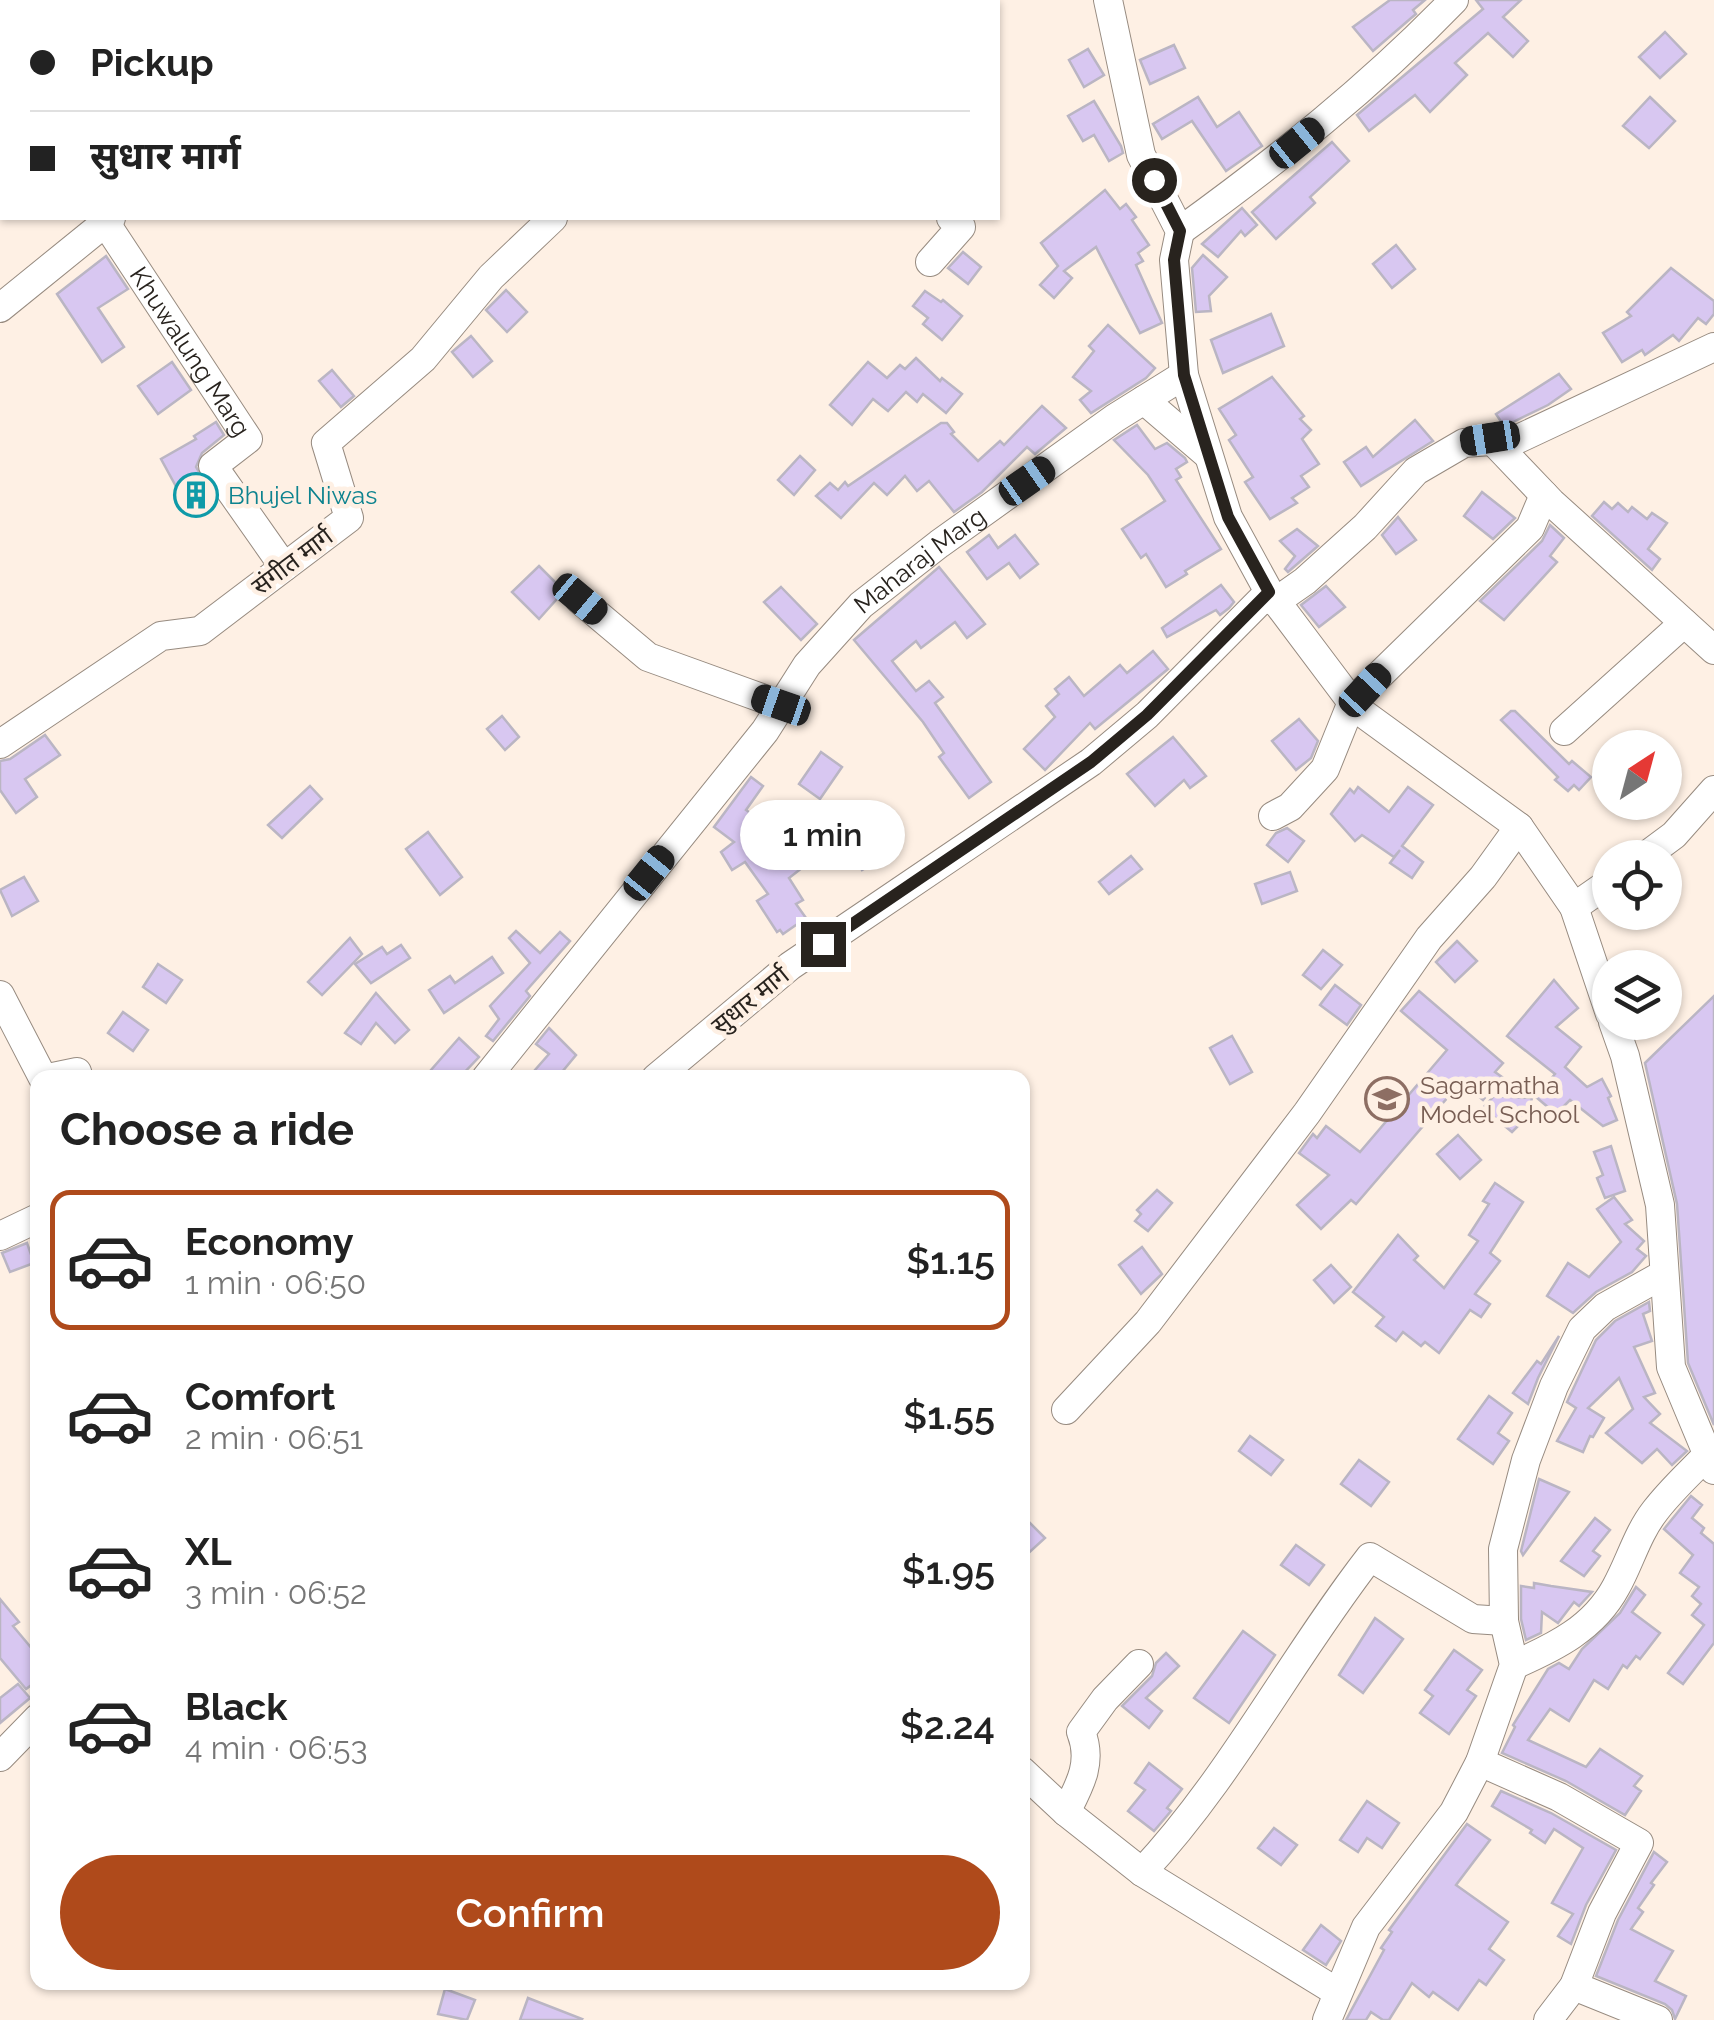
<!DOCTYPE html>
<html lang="en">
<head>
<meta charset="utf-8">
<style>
  :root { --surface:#fff; --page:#f2f2f2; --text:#222; --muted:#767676; --line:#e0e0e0; --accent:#af4a1b }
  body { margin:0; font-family:Raleway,"Noto Sans Devanagari",sans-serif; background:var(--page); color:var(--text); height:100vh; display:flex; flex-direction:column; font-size:38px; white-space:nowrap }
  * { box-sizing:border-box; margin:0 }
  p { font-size:32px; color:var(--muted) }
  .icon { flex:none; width:55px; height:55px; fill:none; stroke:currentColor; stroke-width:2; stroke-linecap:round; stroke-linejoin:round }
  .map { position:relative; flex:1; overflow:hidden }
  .details { position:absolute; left:30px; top:1070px; width:1000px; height:920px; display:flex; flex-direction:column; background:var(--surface); border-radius:20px; box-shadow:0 2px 8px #0004 }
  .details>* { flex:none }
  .banner { position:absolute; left:0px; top:0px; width:1000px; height:220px; box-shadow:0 2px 8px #0004; display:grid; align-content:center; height:220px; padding:0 30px; background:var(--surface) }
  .needle { width:65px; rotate:36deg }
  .controls { position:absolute; left:1592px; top:730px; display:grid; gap:20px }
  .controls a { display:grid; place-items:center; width:90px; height:90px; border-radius:50%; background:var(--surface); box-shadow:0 2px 8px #0004; font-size:50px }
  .end { position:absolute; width:45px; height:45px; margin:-22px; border:12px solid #28231e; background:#fff; box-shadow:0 0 0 5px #fff }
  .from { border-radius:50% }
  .bubble { position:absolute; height:70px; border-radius:35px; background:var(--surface); box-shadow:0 2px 8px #0004; font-size:32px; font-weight:600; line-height:70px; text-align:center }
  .car { position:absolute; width:30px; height:60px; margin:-30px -15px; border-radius:12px; box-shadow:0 0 8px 2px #0007; background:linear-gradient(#222 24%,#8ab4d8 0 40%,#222 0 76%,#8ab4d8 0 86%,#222 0) }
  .banner b { display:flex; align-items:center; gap:35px; height:95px; font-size:38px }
  .banner b+b { border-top:2px solid var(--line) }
  .banner i { width:25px; height:25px; background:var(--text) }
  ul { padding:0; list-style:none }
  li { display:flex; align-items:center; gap:30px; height:140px; margin:0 20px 15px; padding:0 10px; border:5px solid transparent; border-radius:20px }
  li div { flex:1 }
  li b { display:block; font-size:38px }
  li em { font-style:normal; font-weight:600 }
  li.on { border-color:var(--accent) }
  li>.icon { width:90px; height:90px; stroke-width:1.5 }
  h2 { padding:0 30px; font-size:45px; line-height:120px }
  .cta { display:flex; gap:20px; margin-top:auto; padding:20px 30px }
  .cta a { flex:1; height:115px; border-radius:60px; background:var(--accent); color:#fff; font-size:40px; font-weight:600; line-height:115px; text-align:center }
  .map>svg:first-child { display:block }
  .building { fill:#d8c7f1; stroke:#bab5c3; stroke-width:2.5 }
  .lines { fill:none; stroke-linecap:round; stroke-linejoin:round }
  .minor-casing { stroke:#978b80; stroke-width:30 }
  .minor { stroke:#fff; stroke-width:28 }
  .route { stroke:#28231e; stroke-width:12 }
  .labels { text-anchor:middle; stroke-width:9; stroke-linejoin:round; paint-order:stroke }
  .street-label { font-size:25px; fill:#28231e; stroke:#fef0e4 }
  .culture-label { font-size:25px; fill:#0d838f; stroke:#fef0e4; text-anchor:start }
  .education-label { font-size:25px; fill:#785e54; stroke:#fef0e4; text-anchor:start }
</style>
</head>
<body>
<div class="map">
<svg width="1714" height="2020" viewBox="0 0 1714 2020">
  <rect width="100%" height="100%" fill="#fef0e4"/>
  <g class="building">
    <path d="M1390,0h35l-12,10 3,4 -6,5 -37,32 -20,-24z"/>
    <path d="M1476,0h45l-18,17 25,24 -15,16 -25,-24 -33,30 12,12 -37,37 -15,-17 -46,36 -12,-16 126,-106z"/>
    <path d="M1665,32l21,22 -26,24 -21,-21z"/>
    <path d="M1174,45l11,23 -35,16 -10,-24z"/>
    <path d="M1088,49l16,26 -20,12 -15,-27z"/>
    <path d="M1198,97l19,30 22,-15 23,34 -36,25 -34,-50 -30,18 -9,-15z"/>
    <path d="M1650,97l25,24 -26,27 -26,-22z"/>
    <path d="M1094,101l27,45 2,7 -14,8 -15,-26 -11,6 -15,-25z"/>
    <path d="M1332,142l17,19 -39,36 5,6 -39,36 -24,-27z"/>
    <path d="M1105,190l15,19 6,-5 10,13 -4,3 17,25 -11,8 5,8 -7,4 26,58 -22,10 -44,-86 -32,24 8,7 -18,20 -14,-13 18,-19 -17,-23z"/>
    <path d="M1242,208l15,17 -12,11 -4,-5 -23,26 -16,-13z"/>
    <path d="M1396,245l19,24 -23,19 -19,-24z"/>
    <path d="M963,252l18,15 -13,17 -20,-16z"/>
    <path d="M1203,255l24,22 -18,19 2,15 -15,1 -4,-44z"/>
    <path d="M106,256l22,33 -30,19 26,39 -22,15 -45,-68z"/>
    <path d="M1671,268l43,33v13l-8,10 -8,-6 -19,23 -6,-6 -28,20 -3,-5 -20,12 -19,-29 28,-17 -4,-4z"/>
    <path d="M506,290l21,22 -20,20 -21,-22z"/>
    <path d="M925,291l16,11 2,-2 19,16 -20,24 -19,-16 5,-6 -15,-12z"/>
    <path d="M1271,314l13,32 -61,27 -12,-33z"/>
    <path d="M1108,325l47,43 -9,10 -55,35 -11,-13 11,-9 -18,-14 21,-26 -5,-5z"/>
    <path d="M471,336l21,25 -19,16 -21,-25z"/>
    <path d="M916,358l24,23 2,-3 20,16 -16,19 -23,-19 -6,8 -11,-10 -18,19 -15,-12 -21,26 -22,-20 38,-43 19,16 13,-13 5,4z"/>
    <path d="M172,362l19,28 -33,24 -20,-28z"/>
    <path d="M332,370l22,26 -13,11 -22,-26z"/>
    <path d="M1559,374l12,15 -23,16 -35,17 -11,1 -6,-9z"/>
    <path d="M1272,377l32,39 -4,3 11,11 -9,9 17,25 -18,12 8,11 -17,11 5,5 -27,16 -25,-37 8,-5 -24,-37 7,-5 -17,-26z"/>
    <path d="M1042,406l24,22 -31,26 -8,-7 -45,45 -28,20 -25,-31 -12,10 -12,-15 -18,19 -13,-12 -33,35 -25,-22 14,-13 8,7 7,-8 3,4 93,-63h6l7,9 -3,2 27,27 22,-20 4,4z"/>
    <path d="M1415,420l18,21 -72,45 -17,-24 22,-15 7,10z"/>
    <path d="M216,422l8,13 -22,18 -6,14 19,32 -18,15 -19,-24 -17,-31 35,-20 -2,-3z"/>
    <path d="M1137,425l18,24 12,-6 18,15 2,4 -11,7 5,8 -5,3 45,69 -36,22 2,3 -21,13 -20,-33 -5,4 -19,-29 43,-28 -17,-26 -34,-35z"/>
    <path d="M800,456l15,14 -21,25 -16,-15z"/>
    <path d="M1482,492l33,26 -22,21 -29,-23z"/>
    <path d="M1604,502l8,7 6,-6 10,9 4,-5 15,12 5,-6 15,10 -19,26 12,10 -8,11 -60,-54z"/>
    <path d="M1398,517l18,23 -20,14 -14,-19z"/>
    <path d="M1550,525l14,13 -14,18 7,6 -53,58 -24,-19 62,-60z"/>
    <path d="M1297,529l21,17 -30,26 -3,-3 10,-13 -15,-15z"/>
    <path d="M989,535l9,13 17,-13 23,29 -18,14 -11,-15 -22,16 -20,-27z"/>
    <path d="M539,566l25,25 -25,28 -27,-27z"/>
    <path d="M939,567l46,57 -18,14 -12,-16 -34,26 -5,-7 -24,20 24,30 13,-10 14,16 -8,6 56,79 -22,16 -30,-41 5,-4 -21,-31 -69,-82z"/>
    <path d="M1221,585l13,17 -5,6 -9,7 -4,-5 -49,27 -5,-9z"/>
    <path d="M1326,586l19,21 -26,20 -18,-22z"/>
    <path d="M781,587l36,37 -16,16 -37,-38z"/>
    <path d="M1153,651l15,18 -73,60 -5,-6 -45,47 -21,-21 31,-32 -9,-11 13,-12 -4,-5 14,-12 15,19 36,-31 7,8z"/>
    <path d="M1511,711h4l54,53 3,-3 19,16 -12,13 -5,-5 -6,6 -13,-11 3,-3 -57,-57z"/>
    <path d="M502,716l17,21 -14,13 -18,-21z"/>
    <path d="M1299,719l19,22 -7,17 -15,12 -24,-29z"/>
    <path d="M45,735l15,20 -35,24 12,18 -21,16 -16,-23v-29l10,-2z"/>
    <path d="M1173,737l33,39 -16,12 -6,-8 -29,26 -28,-32z"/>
    <path d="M821,752l21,15 -22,32 -21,-15z"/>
    <path d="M751,777l12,9 -17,24 10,7 -15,21 3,-3 21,29 64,-48 14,20 -54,42 14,22 -7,4 10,14 -23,16 -3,-4 -3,2 -20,-31 11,-7 -23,-32 -13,8 -11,-18 13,-10 -20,-15z"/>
    <path d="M310,786l12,13 -40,39 -14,-13z"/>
    <path d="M1358,787l31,25 19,-25 25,18 -31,41 21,16 -11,16 -22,-15 10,-13 -6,7 -32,-22 -7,6 -24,-27 19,-25 4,4z"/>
    <path d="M1287,828l17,13 -16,21 -21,-17 9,-12z"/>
    <path d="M867,830l17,27 -22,13 -16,-27z"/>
    <path d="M428,832l34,45 -22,18 -34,-46z"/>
    <path d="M1131,856l11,13 -33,25 -10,-12z"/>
    <path d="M1290,872l7,19 -35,13 -7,-20z"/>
    <path d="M24,877l14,24 -26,15 -12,-26z"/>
    <path d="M516,931l24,22 20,-21 10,9 -44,50 4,5 -37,45 -7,-5 13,-17 -9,-13 40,-43 -21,-25z"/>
    <path d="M350,938l12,16 -40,41 -14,-13z"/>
    <path d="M1457,941l20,20 -22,21 -19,-20z"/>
    <path d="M401,945l9,13 -39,25 -16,-19 27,-17 5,7z"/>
    <path d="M1323,950l19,15 -21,24 -18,-14z"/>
    <path d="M492,957l11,16 -59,40 -15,-23 21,-14 5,7z"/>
    <path d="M158,964l24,16 -16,23 -23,-16z"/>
    <path d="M1554,980l24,28 -22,19 25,20 -16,20 22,20 15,-8 9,17 -3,2 9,22 -14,6 -33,-26 -14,14 -20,-17 19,-23 -48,-38z"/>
    <path d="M1335,985l26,20 -14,20 -27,-20z"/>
    <path d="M1419,991l84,72 -8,9 7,5 -19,23 -22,-18 -105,122 -5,-4 -30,29 -24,-24 32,-30 -30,-22 14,-19 4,4 9,-12 34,26 87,-102 -46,-39z"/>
    <path d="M376,993l33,37 -14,13 -19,-20 -15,21 -16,-11z"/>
    <path d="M1714,996v429l-26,-62 -11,-159 -32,-141z"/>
    <path d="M123,1012l25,18 -15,21 -25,-18z"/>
    <path d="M549,1028l27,27 -19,23h-29l21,-24 -13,-10z"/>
    <path d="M1232,1036l20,36 -22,12 -20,-36z"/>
    <path d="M459,1038l20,19 -20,21h-35z"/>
    <path d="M1494,1096l38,2 -5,19 -15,15 -29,-24z"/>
    <path d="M1458,1135l23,25 -21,19 -23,-25z"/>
    <path d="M1611,1146l14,45 -20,7 -8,-20 6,-3 -9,-23z"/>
    <path d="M1495,1183l28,19 -33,51 10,8 -25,33 15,10 -9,13 -11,-7 -31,43 -14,-11 -4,4 -18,-14 -7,9 -20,-15 8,-9 -31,-25 45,-57 20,21 -4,4 30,28 34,-47 -9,-6 20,-31 -6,-3z"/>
    <path d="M1157,1190l15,13 -24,28 -13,-10 6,-7 -4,-4z"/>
    <path d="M1614,1197l18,23 -7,4 19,17 -7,8 9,7 -14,16 -36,20 -23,21 -26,-17 21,-33 21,14 32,-35 -24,-33z"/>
    <path d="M27,1243l7,20 -24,9 -8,-19z"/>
    <path d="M1142,1247l20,27 -21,20 -22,-29z"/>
    <path d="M1331,1265l20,22 -17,16 -20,-23z"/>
    <path d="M1649,1302l1,9 -7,3 9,27 -18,6 21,46 -11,4 16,17 -10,9 37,28 -15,14 -15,-16 -15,14 -36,-30 27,-24 -14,-31 -31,30 16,10 -11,19 -3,-1 -7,16 -26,-11 19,-33 -9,-6 29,-62 19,-19z"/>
    <path d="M1559,1336l-21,42 -10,26 -15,-11 24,-32 4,3z"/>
    <path d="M1489,1396l23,17 -14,20 11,8 -16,23 -35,-25z"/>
    <path d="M1250,1436l33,24 -12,15 -32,-24z"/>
    <path d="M1359,1460l30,22 -18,24 -30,-22z"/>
    <path d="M1539,1479l30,13 -46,63 -2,-4z"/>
    <path d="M1691,1496l11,9 -10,13 12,10 -3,5 13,11v99l-31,41 -15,-11 36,-48 -12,-10 9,-11 -9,-8 7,-9 -19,-14 13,-18 -29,-26z"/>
    <path d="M1022,1515l23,23 -23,21z"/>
    <path d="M1595,1518l15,12 -17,21 7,5 -16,20 -23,-15z"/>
    <path d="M1296,1545l28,20 -15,20 -28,-20z"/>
    <path d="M1534,1583l17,3 41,6 -13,14 -5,-4 -16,21 -16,-11 -1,21 -15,7 -5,-21v-33l13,2z"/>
    <path d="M1636,1587l9,8 -13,17 28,21 -20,26 -4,-3 -9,12 -4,-3 -15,24 -14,-9 -25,41 -19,-12 -22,31 58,27 14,-18 42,27 -8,10 7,5 -16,24 -59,-34 -64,-28 13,-26 -2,-2 35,-56 11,-6 10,6 13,-20 38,-36z"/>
    <path d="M0,1599l19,23 -6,4 25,30v24l-12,9 -26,-31z"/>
    <path d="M1375,1618l28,21 -40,54 -24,-18z"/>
    <path d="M1243,1631l32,24 -46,68 -35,-25z"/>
    <path d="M1454,1650l28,20 -15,20 9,6 -27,38 -29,-21 13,-17 -8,-6z"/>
    <path d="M1166,1653l13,13 -33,32 16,13 -13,17 -27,-22 30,-30 4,-13z"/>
    <path d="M18,1684l12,14 -30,25v-25z"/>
    <path d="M1149,1763l33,26 -15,19 4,3 -17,20 -26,-20 17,-21 -10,-7z"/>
    <path d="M1501,1791l50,22 65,37 -30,55 -15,39 -13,-8 15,-22 -21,-11 31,-55 -29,-19 -9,14 -15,-10 2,-3 -40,-24z"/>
    <path d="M1367,1801l32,22 -17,25 -15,-10 -9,14 -18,-12z"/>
    <path d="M1467,1824l23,16 -34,45 52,37 -19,27 15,11 -18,25 -7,-5 -21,30 -25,-18 -4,5 -17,-14 -23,37h-6l-12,-8 -5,8h-20l38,-70 -3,-2 11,-16 -3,-2z"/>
    <path d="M1274,1828l23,17 -16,20 -23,-17z"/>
    <path d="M1654,1852l13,10 -16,21 3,2 -16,23 5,4 -12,17 42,22 -18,30 31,15 -11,23 -3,-9 -7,-6 -69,-28 22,-56z"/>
    <path d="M1321,1925l20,16 -15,24 -23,-15z"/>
    <path d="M445,1989l30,11 -8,20 -29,-6z"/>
    <path d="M528,1998l54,21 -1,1h-61z"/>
  </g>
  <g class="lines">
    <g class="minor-casing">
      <g id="minor">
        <path d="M1108,0l33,155 39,76 -6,29 10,115 44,142 41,75 88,117 162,118 55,80 36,107"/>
        <path d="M390,2l4,-2"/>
        <path d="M880,2l4,-2"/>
        <path id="s1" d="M105,222l143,217 -35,27 71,101"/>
        <path d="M1180,231c98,-71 190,-144 274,-231"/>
        <path d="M930,262l31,-35 -10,-9"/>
        <path d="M0,308l111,-90"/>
        <path d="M1144,400l63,54"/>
        <path d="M1490,438l61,64 163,148"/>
        <path d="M579,599l69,58 133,48"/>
        <path d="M1275,602l30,-21 60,-54 51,-56 48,-28 54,-4 196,-92"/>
        <path d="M1564,731l120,-108"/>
        <path d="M0,744l161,-108 39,-5 149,-113 -23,-75 97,-84 68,-82 62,-59"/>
        <path d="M1273,816l17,-9 35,-38 27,-67 178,-174 14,-33"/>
        <path d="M1643,858l31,-23 40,-45"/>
        <path d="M1574,907l36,-25"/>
        <path d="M0,995l43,83"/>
        <path d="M1613,1022l12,34 35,149 11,162 43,103"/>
        <path d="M48,1078l29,-6 2,6"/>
        <path id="s2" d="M486,1078l279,-347 42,-66 54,-60 78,-61 176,-126 69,-43"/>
        <path d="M656,1078l134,-112 301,-204 56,-47 122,-123"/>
        <path d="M0,1236l38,-18"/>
        <path d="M1066,1410l82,-88 159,-209 122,-175 54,-61 36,-50"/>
        <path d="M1514,1665c41,-18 80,-37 102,-78 14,-25 21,-53 39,-76 15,-20 35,-38 52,-56"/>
        <path d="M0,1757l38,-39"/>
        <path d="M1480,1762l79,35 80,46 -37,70 -28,73 -26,34"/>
        <path d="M1022,1771l44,41 76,60 195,120"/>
        <path d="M1066,1812c14,-27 27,-50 15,-80l24,-33 34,-35"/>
        <path d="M1142,1872c89,-95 148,-212 228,-315l103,62 31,2"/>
        <path d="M1574,1986l84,34"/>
        <path d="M1327,2020l39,-93 88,-115 26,-50 34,-97 -10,-44 -1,-72 23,-89 28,-74 28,-57 23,-22 59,-33"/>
      </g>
    </g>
    <use href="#minor" class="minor"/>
  </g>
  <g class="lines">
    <path class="route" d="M823,944l268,-182 56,-47 122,-123 -41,-75 -44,-142 -10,-115 6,-29 -26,-51"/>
  </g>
  <defs>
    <g id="building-ring" transform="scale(2.25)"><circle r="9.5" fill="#fef0e4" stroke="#0f9aa8" stroke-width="1.5"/><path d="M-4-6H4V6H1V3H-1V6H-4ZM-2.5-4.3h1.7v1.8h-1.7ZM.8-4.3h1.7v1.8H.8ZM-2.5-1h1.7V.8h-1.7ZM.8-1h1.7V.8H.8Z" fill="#0f9aa8"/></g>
    <g id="school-ring" transform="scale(2.25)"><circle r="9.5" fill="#fef0e4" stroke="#8d6e63" stroke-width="1.5"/><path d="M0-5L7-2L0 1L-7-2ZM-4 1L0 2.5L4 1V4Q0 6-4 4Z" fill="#8d6e63"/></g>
  </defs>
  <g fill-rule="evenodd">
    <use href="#building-ring" x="196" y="495"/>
    <use href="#school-ring" x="1387" y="1099"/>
  </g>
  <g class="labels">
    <g class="street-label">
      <text dy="9" stroke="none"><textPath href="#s1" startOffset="155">Khuwalung Marg</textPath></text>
      <text transform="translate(292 561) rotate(-37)" y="9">संगीत मार्ग</text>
      <text dy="9" stroke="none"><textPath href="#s2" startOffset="678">Maharaj Marg</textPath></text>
      <text transform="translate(750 1000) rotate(-39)" y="9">सुधार मार्ग</text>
    </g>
    <g class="culture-label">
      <text x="228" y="504">Bhujel Niwas</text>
    </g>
    <g class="education-label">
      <text x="1420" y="1094">Sagarmatha<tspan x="1420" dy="29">Model School</tspan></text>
    </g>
  </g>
</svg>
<div class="controls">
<a><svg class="needle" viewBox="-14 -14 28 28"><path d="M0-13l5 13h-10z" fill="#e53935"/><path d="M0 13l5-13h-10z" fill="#767676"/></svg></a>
<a><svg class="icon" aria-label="locate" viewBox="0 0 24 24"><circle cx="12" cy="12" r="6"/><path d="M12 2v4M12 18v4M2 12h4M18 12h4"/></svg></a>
<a><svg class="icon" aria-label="layers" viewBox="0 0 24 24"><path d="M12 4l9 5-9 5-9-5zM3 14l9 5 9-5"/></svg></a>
</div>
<i class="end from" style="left:1154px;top:180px"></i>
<i class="end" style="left:823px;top:944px"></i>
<div class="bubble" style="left:740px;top:800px;width:165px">1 min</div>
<i class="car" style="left:1297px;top:143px;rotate:51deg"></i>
<i class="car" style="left:1490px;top:438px;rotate:261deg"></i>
<i class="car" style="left:1027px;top:481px;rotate:55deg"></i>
<i class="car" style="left:580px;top:599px;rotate:130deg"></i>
<i class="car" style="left:1365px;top:690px;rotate:43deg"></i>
<i class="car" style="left:781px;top:705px;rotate:289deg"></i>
<i class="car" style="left:649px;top:873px;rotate:39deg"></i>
<div class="banner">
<b><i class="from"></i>Pickup</b>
<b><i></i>सुधार मार्ग</b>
</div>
<section class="details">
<h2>Choose a ride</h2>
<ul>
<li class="on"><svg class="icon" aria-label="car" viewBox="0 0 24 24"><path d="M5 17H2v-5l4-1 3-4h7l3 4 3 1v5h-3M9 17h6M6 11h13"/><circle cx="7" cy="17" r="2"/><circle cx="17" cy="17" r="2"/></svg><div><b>Economy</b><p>1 min · 06:50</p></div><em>$1.15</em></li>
<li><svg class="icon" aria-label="car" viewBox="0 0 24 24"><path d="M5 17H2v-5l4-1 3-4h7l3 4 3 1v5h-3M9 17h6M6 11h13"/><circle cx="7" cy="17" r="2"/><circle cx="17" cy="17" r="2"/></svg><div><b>Comfort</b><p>2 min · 06:51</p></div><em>$1.55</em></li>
<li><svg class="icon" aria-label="car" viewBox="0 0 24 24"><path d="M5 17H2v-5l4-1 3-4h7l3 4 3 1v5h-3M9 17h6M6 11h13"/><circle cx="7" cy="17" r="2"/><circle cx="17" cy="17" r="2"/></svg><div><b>XL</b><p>3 min · 06:52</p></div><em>$1.95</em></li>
<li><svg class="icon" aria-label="car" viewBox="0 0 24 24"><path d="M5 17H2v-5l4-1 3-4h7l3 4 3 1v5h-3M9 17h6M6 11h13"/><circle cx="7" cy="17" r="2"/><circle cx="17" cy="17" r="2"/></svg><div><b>Black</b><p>4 min · 06:53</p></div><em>$2.24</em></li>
</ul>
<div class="cta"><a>Confirm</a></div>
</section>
</div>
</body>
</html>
